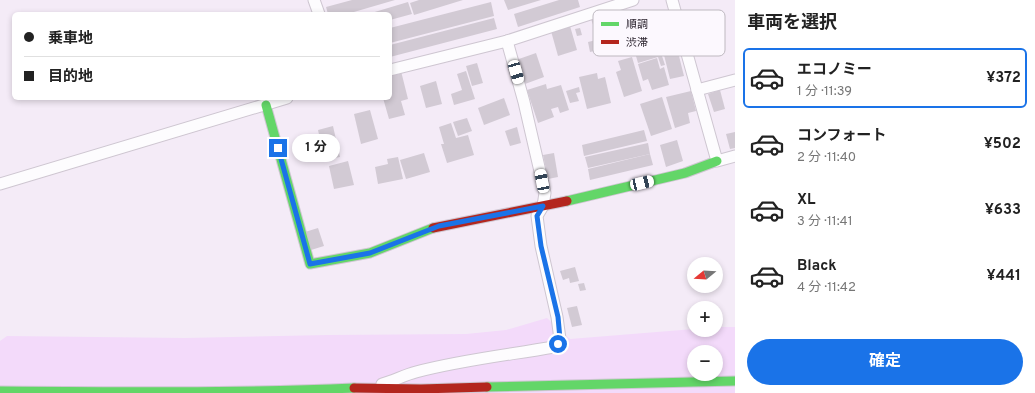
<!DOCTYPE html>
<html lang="ja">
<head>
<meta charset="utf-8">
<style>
  :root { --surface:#fff; --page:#f2f2f2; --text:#222; --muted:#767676; --line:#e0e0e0; --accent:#1a73e8 }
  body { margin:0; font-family:Overpass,"Noto Sans JP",sans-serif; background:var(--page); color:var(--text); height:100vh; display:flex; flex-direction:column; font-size:15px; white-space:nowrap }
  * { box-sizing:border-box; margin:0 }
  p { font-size:13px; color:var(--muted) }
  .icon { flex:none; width:22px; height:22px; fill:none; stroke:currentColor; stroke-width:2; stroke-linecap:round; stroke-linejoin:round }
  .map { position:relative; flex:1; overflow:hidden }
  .panel { display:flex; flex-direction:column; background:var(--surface); width:300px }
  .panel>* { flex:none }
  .hud { position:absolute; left:12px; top:12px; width:380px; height:88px; border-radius:6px; box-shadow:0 2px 6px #0003; display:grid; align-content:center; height:88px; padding:0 12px; background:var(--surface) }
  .needle { width:26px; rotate:252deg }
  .fabs { position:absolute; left:687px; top:257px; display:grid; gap:8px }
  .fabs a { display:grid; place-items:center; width:36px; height:36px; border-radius:50%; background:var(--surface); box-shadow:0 2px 6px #0003; font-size:20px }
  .end { position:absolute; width:18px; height:18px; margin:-9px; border:5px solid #1a73e8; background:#fff; box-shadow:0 0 0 2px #fff }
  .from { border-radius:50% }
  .bubble { position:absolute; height:28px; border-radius:14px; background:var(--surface); box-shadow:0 2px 6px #0003; font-size:13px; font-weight:700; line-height:28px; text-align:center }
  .car { position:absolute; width:12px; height:24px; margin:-12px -6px; border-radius:5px; box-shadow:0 0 3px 1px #0007; background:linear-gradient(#fff 24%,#345 0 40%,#fff 0 76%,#345 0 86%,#fff 0) }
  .hud b { display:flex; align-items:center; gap:14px; height:38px; font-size:15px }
  .hud b+b { border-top:1px solid var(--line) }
  .hud i { width:10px; height:10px; background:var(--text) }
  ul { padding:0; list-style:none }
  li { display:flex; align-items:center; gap:12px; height:60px; margin:0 8px 6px; padding:0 4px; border:2px solid transparent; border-radius:6px }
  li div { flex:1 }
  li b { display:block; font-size:15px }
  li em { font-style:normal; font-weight:700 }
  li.current { border-color:var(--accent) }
  li>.icon { width:36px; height:36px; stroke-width:1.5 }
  h2 { padding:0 12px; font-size:18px; line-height:48px }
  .button { display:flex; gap:8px; margin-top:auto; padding:8px 12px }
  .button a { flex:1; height:46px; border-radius:24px; background:var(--accent); color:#fff; font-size:16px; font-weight:700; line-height:46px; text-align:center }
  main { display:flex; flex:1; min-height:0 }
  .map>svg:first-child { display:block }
  .green { fill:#f3dafa; fill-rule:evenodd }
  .building { fill:#d2cad4 }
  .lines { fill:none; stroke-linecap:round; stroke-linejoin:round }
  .street-casing { stroke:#cec6d1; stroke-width:13 }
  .fast-casing { stroke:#cec6d1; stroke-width:11 }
  .jam-casing { stroke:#cec6d1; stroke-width:11 }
  .street { stroke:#fdfcfe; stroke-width:11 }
  .fast { stroke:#63d668; stroke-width:9 }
  .jam { stroke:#b3261e; stroke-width:9 }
  .route { stroke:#1a73e8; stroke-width:5 }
  .key { fill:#fcf8fe; stroke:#beb9c0; stroke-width:1 }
  .key-label { font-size:11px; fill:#2d2530 }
</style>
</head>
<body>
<main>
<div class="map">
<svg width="735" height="393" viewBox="0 0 735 393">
  <rect width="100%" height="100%" fill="#f4ebf7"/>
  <path class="green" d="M547,318l23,21 124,-10 22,1v-3h19v66h-735v-52l7,-5 178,2 143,-3 138,-1 40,-4zM694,352h22v22h-22z"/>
  <g class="building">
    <path d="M352,0h43l-48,14h-19l-2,-7z"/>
    <path d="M419,0h44l-49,15 -4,-12z"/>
    <path d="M504,0h37l-33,10z"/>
    <path d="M559,0h19l2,7 -62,20 -4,-13z"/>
    <path d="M408,2l4,12 -22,6v-6h-22z"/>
    <path d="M491,2l3,14 -104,27v-15z"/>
    <path d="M611,13l4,14 -19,6 -5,-14z"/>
    <path d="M494,18l3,11 -107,28v-12z"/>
    <path d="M570,26l7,24 -19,6 -7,-25z"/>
    <path d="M580,28l2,7 -5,1 -2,-7z"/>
    <path d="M617,35l2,10 -29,7 -2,-10z"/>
    <path d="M676,44l8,32 -14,3 -8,-32z"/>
    <path d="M660,50l5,15 -4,1 -3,-9 -20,6 -2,-7z"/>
    <path d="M536,53l8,24 -19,7 -9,-24z"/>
    <path d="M632,57l10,34 -18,6 -8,-25 5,-2 -3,-9z"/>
    <path d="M657,58l3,11 4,-2 5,18 -17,5 -4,-11 -5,2 -5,-17z"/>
    <path d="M477,63l6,20 -11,3 -6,-20z"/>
    <path d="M401,71l7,28 -7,2 4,14 -16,4 -6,-21h7v-24z"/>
    <path d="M466,71l9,28 -21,6 -3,-11 11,-4 -5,-16z"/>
    <path d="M597,73l1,6 7,-2 6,26 -24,6 -8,-32z"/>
    <path d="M436,81l6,23 -16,4 -6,-22z"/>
    <path d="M546,84l1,5 14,-4 8,25 -9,3 -2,-6 -7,2 3,8 -16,6 -11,-33z"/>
    <path d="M579,87l1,5 -4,1 3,8 -9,2 -4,-12z"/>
    <path d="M720,90l5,19 -11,3 -6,-18z"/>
    <path d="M691,91l5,20 -8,2 2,10 -15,5 -9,-31z"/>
    <path d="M662,97l10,32 -21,7 -11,-32z"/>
    <path d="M504,98l6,17 -26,10 -6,-17z"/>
    <path d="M370,110l8,29 -17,5 -7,-30z"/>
    <path d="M467,118l5,13 -14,5 -5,-14z"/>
    <path d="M451,123l5,15 12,-3 6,20 -27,8 -6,-19h3l-5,-17z"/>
    <path d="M333,126l7,31 -15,3 -7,-30z"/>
    <path d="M517,127l4,16 -11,3 -5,-15z"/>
    <path d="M644,130l3,11 -63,15 -2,-11z"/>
    <path d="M735,132v16l-5,1 -4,-15z"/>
    <path d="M677,140l6,21 -17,6 -6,-22z"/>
    <path d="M648,143l2,11 -62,14 -3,-11z"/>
    <path d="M424,153l6,19 -24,7 -6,-19z"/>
    <path d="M554,153l4,24 -10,2 -5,-24z"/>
    <path d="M650,154l3,11 -63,15 -2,-11z"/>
    <path d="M398,157l5,22 -25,5 -3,-17 13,-3 -1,-5z"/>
    <path d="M348,161l6,24 -20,4 -5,-23z"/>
    <path d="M318,228l6,18 -13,4 -6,-18z"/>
    <path d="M575,267l4,14 -9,2 -1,-5 -6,2 -3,-9z"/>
    <path d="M584,283l2,7 -6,1 -2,-7z"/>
    <path d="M577,306l5,19 -10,2 -5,-19z"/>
  </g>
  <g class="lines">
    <g class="street-casing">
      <g id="street">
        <path d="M314,0l5,14"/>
        <path d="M672,0l45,161 18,-5"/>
        <path d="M390,70l117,-29 126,-41"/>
        <path d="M697,90l38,-10"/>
        <path d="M0,184l287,-86"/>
        <path d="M382,384c12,-3 22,-9 34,-12 45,-12 92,-17 138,-25l4,-2 2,-6 -3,-22 -16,-71 -4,-30 6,-10 2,-13 -21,-91 -17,-61"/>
      </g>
    </g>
    <g class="fast-casing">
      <g id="fast">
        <path d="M266,105l44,159 60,-11 63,-25"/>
        <path d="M567,201l118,-28 32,-12"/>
        <path d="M487,387l248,-6"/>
        <path d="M0,391c117,1 237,2 354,-3"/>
      </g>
    </g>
    <g class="jam-casing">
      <g id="jam">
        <path d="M433,228l134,-27"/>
        <path d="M354,388l67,1 66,-2"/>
      </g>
    </g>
    <use href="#street" class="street"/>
    <use href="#fast" class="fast"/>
    <use href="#jam" class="jam"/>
  </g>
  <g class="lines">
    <path class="route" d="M278,148l32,116 60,-11 69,-27 104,-20 -6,10 4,30 17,71 2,22 -2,5"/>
  </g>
  <rect x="593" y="10" width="132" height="46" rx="6" class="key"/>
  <rect x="601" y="22" width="18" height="4" fill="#63d668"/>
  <rect x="601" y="40" width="18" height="4" fill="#b3261e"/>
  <g class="key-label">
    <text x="626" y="28">順調</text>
    <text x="626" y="46">渋滞</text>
  </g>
</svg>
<div class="fabs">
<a><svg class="needle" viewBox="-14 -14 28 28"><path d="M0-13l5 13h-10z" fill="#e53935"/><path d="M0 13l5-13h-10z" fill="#767676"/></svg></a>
<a>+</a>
<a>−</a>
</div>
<i class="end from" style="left:558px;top:344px"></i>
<i class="end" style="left:278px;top:148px"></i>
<div class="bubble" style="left:292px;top:134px;width:48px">1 分</div>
<i class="car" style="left:516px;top:72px;rotate:164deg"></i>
<i class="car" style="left:542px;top:181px;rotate:349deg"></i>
<i class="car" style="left:642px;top:183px;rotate:77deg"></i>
<div class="hud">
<b><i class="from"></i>乗車地</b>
<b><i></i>目的地</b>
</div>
</div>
<section class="panel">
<h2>車両を選択</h2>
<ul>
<li class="current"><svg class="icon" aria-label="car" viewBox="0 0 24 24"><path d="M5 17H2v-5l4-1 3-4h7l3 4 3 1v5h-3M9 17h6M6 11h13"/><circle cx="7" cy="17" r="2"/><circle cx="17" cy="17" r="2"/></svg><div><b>エコノミー</b><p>1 分 · 11:39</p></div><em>¥372</em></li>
<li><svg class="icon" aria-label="car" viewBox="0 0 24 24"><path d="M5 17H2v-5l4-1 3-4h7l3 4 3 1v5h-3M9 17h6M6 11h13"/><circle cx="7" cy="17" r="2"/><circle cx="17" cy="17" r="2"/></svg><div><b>コンフォート</b><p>2 分 · 11:40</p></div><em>¥502</em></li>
<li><svg class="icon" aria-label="car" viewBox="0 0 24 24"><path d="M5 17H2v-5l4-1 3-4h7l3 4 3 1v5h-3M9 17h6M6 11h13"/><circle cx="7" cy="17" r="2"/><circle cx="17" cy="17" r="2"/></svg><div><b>XL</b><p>3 分 · 11:41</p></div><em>¥633</em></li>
<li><svg class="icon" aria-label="car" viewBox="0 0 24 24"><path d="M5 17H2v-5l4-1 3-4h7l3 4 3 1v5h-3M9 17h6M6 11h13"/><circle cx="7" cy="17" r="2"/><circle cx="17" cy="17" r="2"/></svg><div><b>Black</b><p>4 分 · 11:42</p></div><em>¥441</em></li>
</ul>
<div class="button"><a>確定</a></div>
</section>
</main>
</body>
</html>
